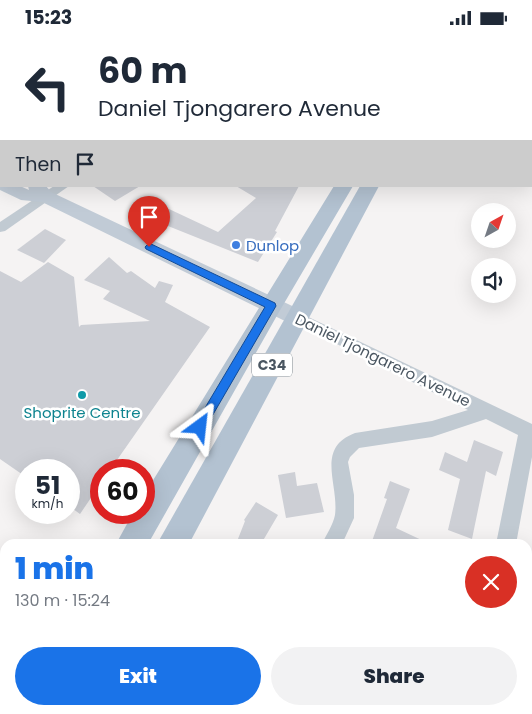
<!DOCTYPE html>
<meta charset="utf-8">
<style>
body{margin:0;font-family:Poppins,sans-serif;background:#f2f2f3;color:#1f2937;height:100vh;display:flex;flex-direction:column;font-size:19px;white-space:nowrap}
*{box-sizing:border-box;margin:0}
p{font-size:16px;color:#747a83}
.icon{flex:none;width:28px;height:28px;fill:none;stroke:currentColor;stroke-width:2;stroke-linecap:round;stroke-linejoin:round}
.map{position:relative;flex:1;overflow:hidden}
.drawer{position:absolute;left:0px;top:504px;width:532px;height:176px;display:flex;flex-direction:column;background:#fff;border-radius:15px 15px 0 0;box-shadow:0 5px 20px #0002}
.drawer>*{flex:none}
.hud{position:absolute;left:0px;top:0px;width:532px;height:152px;box-shadow:0 5px 20px #0002;background:#fff;color:#1f2937;overflow:hidden}
.needle{width:32px;rotate:40deg}
.controls{position:absolute;left:471px;top:168px;display:grid;gap:10px}
.controls a{display:grid;place-items:center;width:45px;height:45px;border-radius:50%;background:#fff;box-shadow:0 5px 20px #0002;font-size:25px}
.speed{position:absolute;left:15px;top:424px;display:flex;gap:10px;font-size:25px;font-weight:700;text-align:center}
.speed>*{display:grid;place-content:center;width:65px;height:65px;border-radius:50%;background:#fff;box-shadow:0 5px 20px #0002;line-height:1}
.speed small{font-size:12px;font-weight:400}
.speed .limit{border:8px solid #d22;background:#fff;color:#111}
.pin{position:absolute;display:grid;place-items:center;width:42px;height:42px;color:#fff;margin:-51px -21px;border-radius:50% 50% 50% 0;rotate:-45deg;box-shadow:0 0 5px #0007}
.pin .icon{rotate:45deg}
.me{position:absolute;width:55px;margin:-28px;rotate:30deg;stroke-linejoin:round;filter:drop-shadow(0 0 4px #0008)}
.turn{display:flex;align-items:center;gap:18px;height:105px;padding:0 15px;font-size:22px}
.turn .icon{width:65px;height:65px;stroke-width:2.5}
.turn b{display:block;font-size:35px;line-height:42px}
.then{display:flex;align-items:center;height:48px;padding:0 15px;background:#0003;gap:10px;font-size:19px}
.round{display:grid;place-items:center;flex:none;width:52px;height:52px;border-radius:26px;background:#f2f2f3}
.head{display:flex;align-items:center;justify-content:space-between;height:85px;padding:0 15px}
h1{font-size:30px;font-weight:800;line-height:38px;color:#1a73e8}
.primary-button{display:flex;gap:10px;margin-top:auto;padding:10px 15px}
.primary-button a{flex:1;height:58px;border-radius:30px;background:#1a73e8;color:#fff;font-size:20px;font-weight:800;line-height:58px;text-align:center}
.primary-button a+a{background:#f2f2f3;color:#1f2937}
.status{display:flex;justify-content:space-between;align-items:center;height:35px;padding:0 25px;background:#fff;direction:ltr}
.status svg{height:14px;fill:currentColor}
.map>svg:first-child{display:block}
.building{fill:#cdcfd5}
.lines{fill:none;stroke-linecap:round;stroke-linejoin:round}
.street{fill:#c1cad2;fill-rule:evenodd}
.secondary{fill:#c1cbd6;fill-rule:evenodd}
.primary{fill:#b3c2d1;fill-rule:evenodd}
.highway{fill:#8ba5c1;fill-rule:evenodd}
.route{fill:#1a73e8;stroke:#114b97}
.shop-dot{fill:#3f7fe0;stroke:#fff;stroke-width:2}
.culture-dot{fill:#0f9aa8;stroke:#fff;stroke-width:2}
.labels{text-anchor:middle;dominant-baseline:central;stroke-width:5;stroke-linejoin:round;paint-order:stroke}
.shield{fill:#fff;stroke:#808990;stroke-width:1}
.shield-label{font-size:14px;font-weight:bold;fill:#4a5661}
.shop-label{font-size:15px;fill:#366cbe;stroke:#fff;text-anchor:start}
.street-label{font-size:15px;fill:#4a5661;stroke:#fff}
.culture-label{font-size:15px;fill:#0d838f;stroke:#fff}
</style>
<div class="status"><b>15:23</b><svg viewBox="0 0 49 12"><path d="M0 12V9h3v3zM5 12V6h3v6zM10 12V3h3v9zM15 12V0h3v12zM26 1h20v11H26zM47 4h2v5h-2z"/></svg></div>
<div class="map">
<svg width="532" height="679" viewBox="0 0 532 679">
<rect width="100%" height="100%" fill="#f5f3f3"/>
<!-- building -->
<g class="building">
<polygon points="93,151 140,151 115,166"/>
<polygon points="236,151 299,151 275,196 277,197 258,227 153,185 169,174 218,197 256,163"/>
<polygon points="45,194 66,205 44,228 17,215"/>
<polygon points="109,222 127,238 131,236 155,253 159,246 173,250 165,267 210,292 110,435 101,435 101,448 80,479 69,471 69,435 26,435 26,442 0,424 0,236 21,247 48,227 74,242 79,292 81,290 150,286 103,264 110,256 84,245"/>
<polygon points="474,405 503,417 496,441 486,436 472,504 448,495 460,444 439,435 445,417 467,427"/>
<polygon points="295,437 297,451 317,448 324,477 286,483 278,440"/>
<polygon points="390,446 410,454 396,493 430,509 371,509 387,464 384,463"/>
<polygon points="256,467 278,480 261,509 236,509 245,486 244,485"/>
</g>
<g class="lines">
<!-- street -->
<g class="street">
<polygon points="107,0 119,0 120,1 108,1"/>
<rect x="0" y="14" width="1" height="6"/>
<rect x="0" y="28" width="1" height="7"/>
<polygon points="54,151 69,151 5,196 0,197 0,187"/>
<path d="M298,277L532,389V422L516,509H496L518,400L486,384L432,402L359,413L350,422L348,427L354,460V483L342,509H322C326,500 333,490 335,480C339,449 315,413 355,398L432,386L468,375L293,287L290,283L293,279Z"/>
<rect x="460" y="675" width="24" height="4"/>
</g>
<!-- secondary -->
<g class="secondary">
<polygon points="450,0 466,0 466,1 451,1"/>
<rect x="531" y="19" width="1" height="8"/>
<rect x="0" y="129" width="1" height="11"/>
<polygon points="0,147 1,151 20,151 29,155 28,151 46,151 51,157 305,277 308,283 305,289 298,291 291,289 42,167 21,165 0,155"/>
<polygon points="5,663 5,675 31,675 30,679 0,679 0,669"/>
<polygon points="52,675 86,675 85,679 51,679"/>
</g>
<!-- primary -->
<g class="primary">
<polygon points="334,151 353,151 279,277 148,509 116,509 133,478 144,478 144,460"/>
<polygon points="360,151 379,151 189,509 157,509"/>
</g>
<!-- highway -->
<g class="highway">
<polygon points="0,519 5,521 5,557 0,555"/>
<polygon points="0,562 5,564 5,602 0,600"/>
<polygon points="135,675 177,675 179,679 137,679"/>
</g>
</g>
<!-- route -->
<polygon class="route" points="149,208 275,268 276,271 204,395 200,397 196,395 194,392 196,388 265,272 146,214 145,212"/>
<!-- markers -->
<circle class="shop-dot" cx="236" cy="210" r="5"/>
<circle class="culture-dot" cx="82" cy="360" r="5"/>
<g class="labels">
<!-- shield labels -->
<rect class="shield" x="252" y="318.5" width="40" height="23" rx="4"/>
<g class="shield-label">
<text x="272" y="330">C34</text>
</g>
<!-- shop labels -->
<g class="shop-label">
<text x="246" y="210">Dunlop</text>
</g>
<!-- street labels -->
<g class="street-label">
<text transform="translate(383 325) rotate(26)">Daniel Tjongarero Avenue</text>
</g>
<!-- culture labels -->
<g class="culture-label">
<text x="82" y="377">Shoprite Centre</text>
</g>
</g>
</svg>
<div class="controls">
<a><svg class="needle" viewBox="-14 -14 28 28"><path d="M0-13l5 13h-10z" fill="#e53935"/><path d="M0 13l5-13h-10z" fill="#747a83"/></svg></a>
<a><svg class="icon" aria-label="sound" viewBox="0 0 24 24"><path d="M4 9h4l5-4v14l-5-4H4zM17 9q2 3 0 6"/></svg></a>
</div>
<div class="speed"><div>51<small>km/h</small></div><div class="limit">60</div></div>
<div class="pin" style="left:149px;top:212px;background:#d93025"><svg class="icon" aria-label="arrive" viewBox="0 0 24 24"><path d="M6 21V4h12l-3 4 3 4H6"/></svg></div>
<svg class="me" style="left:200px;top:392px" viewBox="-20 -20 40 40"><path d="M0-17L14 15 0 8-14 15z" fill="#1a73e8" stroke="#fff" stroke-width="4"/></svg>
<div class="hud">
<div class="turn"><svg class="icon" aria-label="left" viewBox="0 0 24 24"><path d="M17 20v-9H6M10 6l-5 5 5 5"/></svg><div><b>60 m</b>Daniel Tjongarero Avenue</div></div>
<div class="then">Then<svg class="icon" aria-label="arrive" viewBox="0 0 24 24"><path d="M6 21V4h12l-3 4 3 4H6"/></svg></div>
</div>
<section class="drawer">
<div class="head"><div><h1>1 min</h1><p>130 m · 15:24</p></div><a class="round" style="background:#d93025;color:#fff"><svg class="icon" aria-label="close" viewBox="0 0 24 24"><path d="M6 6l12 12M18 6L6 18"/></svg></a></div>
<div class="primary-button"><a>Exit</a><a>Share</a></div>
</section>
</div>
